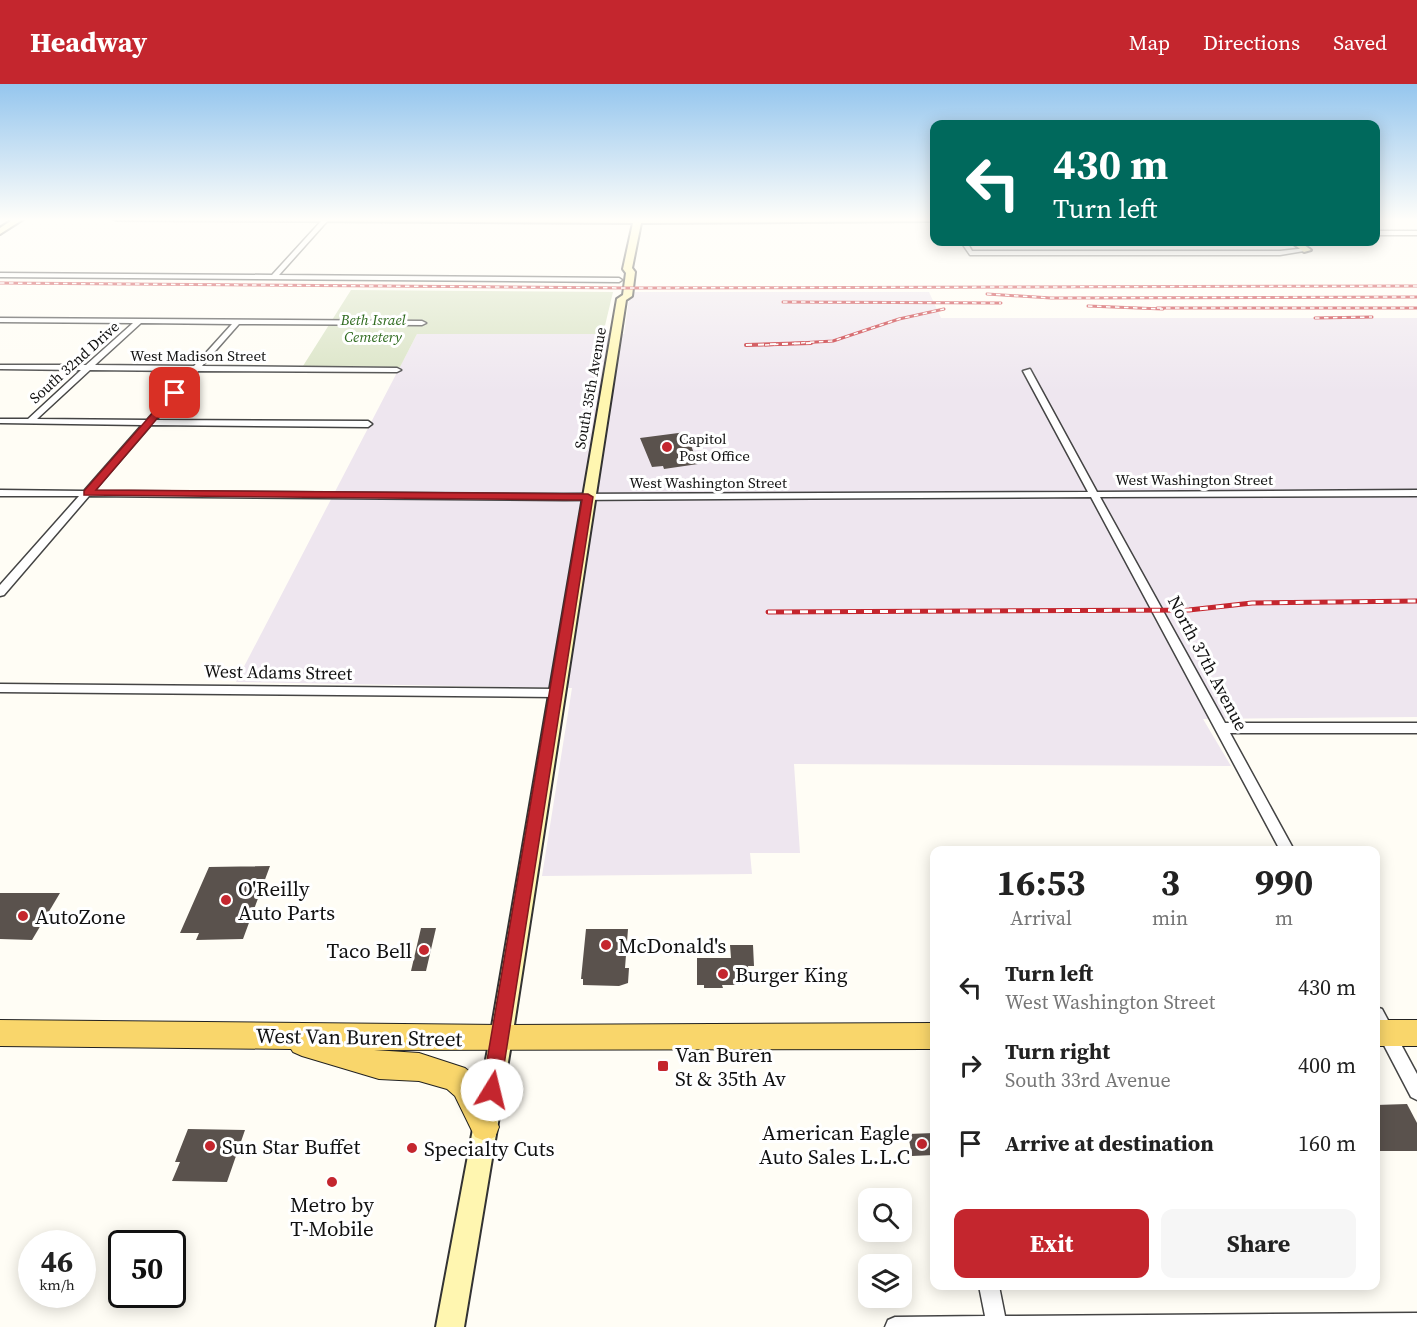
<!DOCTYPE html>
<style>
body{margin:0;font-family:"Source Serif 4",serif;background:#f6f6f6;color:#222;height:100vh;display:flex;flex-direction:column;font-size:22px;white-space:nowrap}
*{box-sizing:border-box;margin:0}
p{font-size:20px;color:#767676}
.icon{flex:none;width:33px;height:33px;fill:none;stroke:currentColor;stroke-width:2;stroke-linecap:round;stroke-linejoin:round}
.map{position:relative;flex:1;overflow:hidden}
.drawer{position:absolute;left:930px;top:762px;width:450px;height:444px;display:flex;flex-direction:column;background:#fff;border-radius:12px;box-shadow:0 3px 15px #0003}
.drawer>*{flex:none}
.banner{position:absolute;left:930px;top:36px;width:450px;height:126px;border-radius:12px;box-shadow:0 3px 15px #0003;background:#00695c;color:#fff;overflow:hidden}
.fabs{position:absolute;left:858px;top:1104px;display:grid;gap:12px}
.fabs a{display:grid;place-items:center;width:54px;height:54px;border-radius:12px;background:#fff;box-shadow:0 3px 15px #0003;font-size:30px}
.speed{position:absolute;left:18px;top:1146px;display:flex;gap:12px;font-size:30px;font-weight:700;text-align:center}
.speed>*{display:grid;place-content:center;width:78px;height:78px;border-radius:50%;background:#fff;box-shadow:0 3px 15px #0003;line-height:1}
.speed small{font-size:15px;font-weight:400}
.speed .limit{border:3px solid #111;border-radius:9px;background:#fff;color:#111}
.pin{position:absolute;display:grid;place-items:center;width:51px;height:51px;color:#fff;margin:-26px;border-radius:12px;box-shadow:0 3px 9px #0006}
.me{position:absolute;width:66px;margin:-33px;rotate:9deg;stroke-linejoin:round;filter:drop-shadow(0 0 4px #0008)}
.turn{display:flex;align-items:center;gap:21px;height:126px;padding:0 24px;font-size:27px}
.turn .icon{width:78px;height:78px;stroke-width:2.5}
.turn b{display:block;font-size:42px;line-height:51px}
.eta{display:flex;justify-content:space-evenly;align-items:center;height:102px;text-align:center}
.eta b{font-size:36px;font-weight:700;line-height:42px}
.action{display:flex;gap:12px;margin-top:auto;padding:12px 24px}
.action a{flex:1;height:69px;border-radius:12px;background:#c4262e;color:#fff;font-size:24px;font-weight:700;line-height:69px;text-align:center}
.action a+a{background:#f6f6f6;color:#222}
ul{padding:0;list-style:none}
li{display:flex;align-items:center;gap:18px;height:78px;padding:0 24px}
li div{flex:1}
li b{display:block;font-size:22px}
li em{font-style:normal}
header{display:flex;align-items:center;gap:36px;box-sizing:border-box;height:84px;padding:0 30px;background:#c4262e;color:#fff}
header strong{font-size:28px}
nav{display:flex;gap:33px;margin-inline-start:auto;font-size:21px}
.map>svg:first-child{display:block}
.industrial{fill:#eee6ef}
.cemetery{fill:#d9e3c4}
.building{fill:#5a524d}
.lines{fill:none;stroke-linecap:round;stroke-linejoin:round}
.street-casing{stroke:#444;stroke-width:3}
.secondary-casing{stroke:#333;stroke-width:4}
.primary-casing{stroke:#222;stroke-width:2}
.street{fill:#fff;fill-rule:evenodd}
.secondary{fill:#fff6b0;fill-rule:evenodd}
.primary{fill:#f9d66b;fill-rule:evenodd}
.rail-far2-casing{stroke:#c4262e;stroke-width:3}
.rail-far1-casing{stroke:#c4262e;stroke-width:4}
.rail-casing{stroke:#c4262e;stroke-width:5}
.rail-far2{stroke:#fff;stroke-width:1.5;stroke-dasharray:4.5;stroke-linecap:butt}
.rail-far1{stroke:#fff;stroke-width:2;stroke-dasharray:6;stroke-linecap:butt}
.rail{stroke:#fff;stroke-width:3;stroke-dasharray:8;stroke-linecap:butt}
.route{fill:#c4262e;stroke:#7f191e;stroke-width:1.5}
.poi-dot{fill:#c4262e;stroke:#fff;stroke-width:2}
.labels{text-anchor:middle;dominant-baseline:central;stroke-width:6;stroke-linejoin:round;paint-order:stroke}
.far-park-label{font-size:15px;font-style:italic;fill:#2f6b1f;stroke:#fff}
.far-street-label{font-size:15px;fill:#111;stroke:#fff}
.far-poi-label{font-size:15px;fill:#111;stroke:#fff;text-anchor:start}
.street-label{font-size:18px;fill:#111;stroke:#fff}
.near-poi-label{font-size:21px;fill:#111;stroke:#fff;text-anchor:start}
.near-street-label{font-size:21px;fill:#111;stroke:#fff}
</style>
<header>
<strong>Headway</strong>
<nav><a>Map</a><a>Directions</a><a>Saved</a></nav>
</header>
<div class="map">
<svg width="1417" height="1243" viewBox="0 0 1417 1243">
<rect width="100%" height="100%" fill="#fffdf5"/>
<!-- industrial -->
<polygon class="industrial" points="630,208 929,208 941,234 1417,234 1417,633 1203,635 1231,682 794,680 800,769 750,769 752,790 542,792 572,604 236,598 417,250 624,250"/>
<!-- cemetery -->
<polygon class="cemetery" points="351,206 613,208 603,250 417,250 400,283 303,282"/>
<!-- building -->
<g class="building">
<polygon points="686,348 698,380 664,385 663,382 652,383 640,354"/>
<polygon points="270,782 243,855 196,856 199,849 180,849 209,783"/>
<polygon points="0,809 60,809 32,856 0,855"/>
<polygon points="421,844 436,844 426,887 411,887"/>
<polygon points="586,845 628,845 625,884 629,884 628,899 619,902 583,901 583,895 581,895"/>
<polygon points="730,861 753,861 754,882 748,882 749,898 743,898 743,901 722,901 723,904 704,904 704,901 697,901 697,874 731,874"/>
<polygon points="1407,1020 1417,1039 1417,1067 1376,1067 1376,1021"/>
<polygon points="188,1045 245,1046 227,1098 172,1097 180,1078 175,1078"/>
<polygon points="934,1049 934,1071 912,1072 908,1050"/>
</g>
<g class="lines">
<!-- street casing -->
<g class="street-casing">
<g id="street">
<polygon points="324,134 330,134 279,191 619,194 622,196 619,198 0,193 0,189 272,191"/>
<rect x="1376" y="147" width="41" height="4"/>
<polygon points="961,158 967,158 972,167 1280,167 1307,164 1310,166 1280,171 970,171"/>
<path d="M0,234L422,237L426,239L422,241L239,240L202,282L397,284L401,286L397,288L198,287L156,336L368,337L372,340L368,343L151,341L94,407L564,410L1088,408L1023,287L1030,285L1097,408L1417,406V412L1100,413L1225,639H1417V649H1230L1294,766H1280L1091,413L564,416L89,412L4,511L0,512V501L79,412H0V406L84,407L142,341L0,339V335H28L81,286L0,285V281H86L133,239L0,238ZM141,239L232,240L194,282L95,281ZM90,286L190,287L147,336L37,335Z"/>
<polygon points="0,600 556,605 562,609 556,613 0,608"/>
<polygon points="1376,923 1382,925 1417,990 1417,1016 1411,1013 1376,946"/>
<polygon points="979,1202 999,1202 1005,1232 1417,1229 1417,1243 885,1243 888,1236 895,1233 985,1232"/>
</g>
</g>
<!-- secondary casing -->
<g class="secondary-casing">
<g id="secondary">
<polygon points="15,134 25,134 0,150 0,144"/>
<polygon points="112,134 934,134 934,137 641,139 632,184 635,188 632,212 626,216 512,954 464,1243 436,1243 490,954 617,215 623,211 626,189 623,185 633,139 116,136"/>
<polygon points="1291,158 1300,158 1311,166 1304,168"/>
</g>
</g>
<!-- primary casing -->
<g class="primary-casing">
<g id="primary">
<polygon points="0,936 501,941 934,939 934,965 374,966 419,969 465,984 475,992 499,1043 495,1053 485,1057 475,1053 455,1012 447,1005 419,997 379,995 302,972 293,968 291,965 0,962"/>
<rect x="1376" y="936" width="41" height="26"/>
</g>
</g>
<!-- street -->
<use href="#street" class="street"/>
<!-- secondary -->
<use href="#secondary" class="secondary"/>
<!-- primary -->
<use href="#primary" class="primary"/>
<!-- rail-far2 casing -->
<g class="rail-far2-casing">
<g id="rail-far2">
<polyline points="0,199 628,204 1417,202"/>
<polyline points="987,210 1051,214 1417,213"/>
<polyline points="783,218 1001,219"/>
<polyline points="1088,222 1163,225"/>
<polyline points="1157,224 1417,224"/>
<polyline points="1315,234 1372,233"/>
<polyline points="765,261 833,257 899,235 944,225"/>
</g>
</g>
<!-- rail-far1 casing -->
<g class="rail-far1-casing">
<polyline id="rail-far1" points="746,261 811,259"/>
</g>
<!-- rail casing -->
<g class="rail-casing">
<polyline id="rail" points="768,528 1189,526 1252,519 1417,517"/>
</g>
<!-- rail-far2 -->
<use href="#rail-far2" class="rail-far2"/>
<!-- rail-far1 -->
<use href="#rail-far1" class="rail-far1"/>
<!-- rail -->
<use href="#rail" class="rail"/>
</g>
<!-- sky -->
<linearGradient id="sky" x2="0" y2="1"><stop stop-color="#95c6ee"/><stop offset="0.44" stop-color="#fffefa"/><stop offset="1" stop-color="#fffefa" stop-opacity="0"/></linearGradient>
<rect width="1417" height="308" fill="url(#sky)"/>
<!-- route -->
<polygon class="route" points="172,307 179,309 96,406 588,410 593,413 499,1013 492,1016 485,1013 482,1006 582,416 84,411 84,407"/>
<!-- markers -->
<g class="poi-dot">
<circle cx="667" cy="363" r="6"/>
<circle cx="226" cy="816" r="6"/>
<circle cx="23" cy="832" r="6"/>
<circle cx="606" cy="861" r="6"/>
<circle cx="424" cy="866" r="6"/>
<circle cx="723" cy="890" r="6"/>
<rect x="657" y="976" width="12" height="12" rx="3"/>
<circle cx="922" cy="1060" r="6"/>
<circle cx="210" cy="1062" r="6"/>
<circle cx="412" cy="1064" r="6"/>
<circle cx="332" cy="1098" r="6"/>
</g>
<g class="labels">
<!-- far-park labels -->
<g class="far-park-label">
<text x="373" y="235">Beth Israel<tspan x="373" dy="17">Cemetery</tspan></text>
</g>
<!-- far-street labels -->
<g class="far-street-label">
<text x="198" y="271">West Madison Street</text>
<text transform="translate(74 278) rotate(-42)">South 32nd Drive</text>
<text transform="translate(590 304) rotate(-80)">South 35th Avenue</text>
<text x="1194" y="395">West Washington Street</text>
<text x="708" y="398">West Washington Street</text>
</g>
<!-- far-poi labels -->
<g class="far-poi-label">
<text x="679" y="354">Capitol<tspan x="679" dy="17">Post Office</tspan></text>
</g>
<!-- street labels -->
<g class="street-label">
<text transform="translate(1208 579) rotate(62)">North 37th Avenue</text>
<text transform="translate(278 588) rotate(1)">West Adams Street</text>
</g>
<!-- near-poi labels -->
<g class="near-poi-label">
<text x="238" y="804">O'Reilly<tspan x="238" dy="24">Auto Parts</tspan></text>
<text x="35" y="832">AutoZone</text>
<text x="618" y="861">McDonald's</text>
<text x="412" y="866" text-anchor="end">Taco Bell</text>
<text x="735" y="890">Burger King</text>
<text x="675" y="970">Van Buren<tspan x="675" dy="24">St &amp; 35th Av</tspan></text>
<text x="910" y="1048" text-anchor="end">American Eagle<tspan x="910" dy="24">Auto Sales L.L.C</tspan></text>
<text x="222" y="1062">Sun Star Buffet</text>
<text x="424" y="1064">Specialty Cuts</text>
<text x="332" y="1120" text-anchor="middle">Metro by<tspan x="332" dy="24">T-Mobile</tspan></text>
</g>
<!-- near-street labels -->
<g class="near-street-label">
<text transform="translate(359 953) rotate(1)">West Van Buren Street</text>
</g>
</g>
</svg>
<div class="fabs">
<a><svg class="icon" aria-label="search" viewBox="0 0 24 24"><circle cx="10" cy="10" r="6"/><path d="M15 15l6 6"/></svg></a>
<a><svg class="icon" aria-label="layers" viewBox="0 0 24 24"><path d="M12 4l9 5-9 5-9-5zM3 14l9 5 9-5"/></svg></a>
</div>
<div class="speed"><div>46<small>km/h</small></div><div class="limit">50</div></div>
<div class="pin" style="left:175px;top:309px;background:#d93025"><svg class="icon" aria-label="arrive" viewBox="0 0 24 24"><path d="M6 21V4h12l-3 4 3 4H6"/></svg></div>
<svg class="me" style="left:492px;top:1006px" viewBox="-20 -20 40 40"><circle r="19" fill="#fff"/><path d="M0-13L10 11 0 6-10 11z" fill="#c4262e"/></svg>
<div class="banner">
<div class="turn"><svg class="icon" aria-label="left" viewBox="0 0 24 24"><path d="M17 20v-9H6M10 6l-5 5 5 5"/></svg><div><b>430 m</b>Turn left</div></div>
</div>
<section class="drawer">
<div class="eta">
<div><b>16:53</b><p>Arrival</p></div>
<div><b>3</b><p>min</p></div>
<div><b>990</b><p>m</p></div>
</div>
<ul>
<li><svg class="icon" aria-label="left" viewBox="0 0 24 24"><path d="M17 20v-9H6M10 6l-5 5 5 5"/></svg><div><b>Turn left</b><p>West Washington Street</p></div><em>430 m</em></li>
<li><svg class="icon" aria-label="right" viewBox="0 0 24 24"><path d="M7 20v-9h11M14 6l5 5-5 5"/></svg><div><b>Turn right</b><p>South 33rd Avenue</p></div><em>400 m</em></li>
<li><svg class="icon" aria-label="arrive" viewBox="0 0 24 24"><path d="M6 21V4h12l-3 4 3 4H6"/></svg><div><b>Arrive at destination</b></div><em>160 m</em></li>
</ul>
<div class="action"><a>Exit</a><a>Share</a></div>
</section>
</div>
